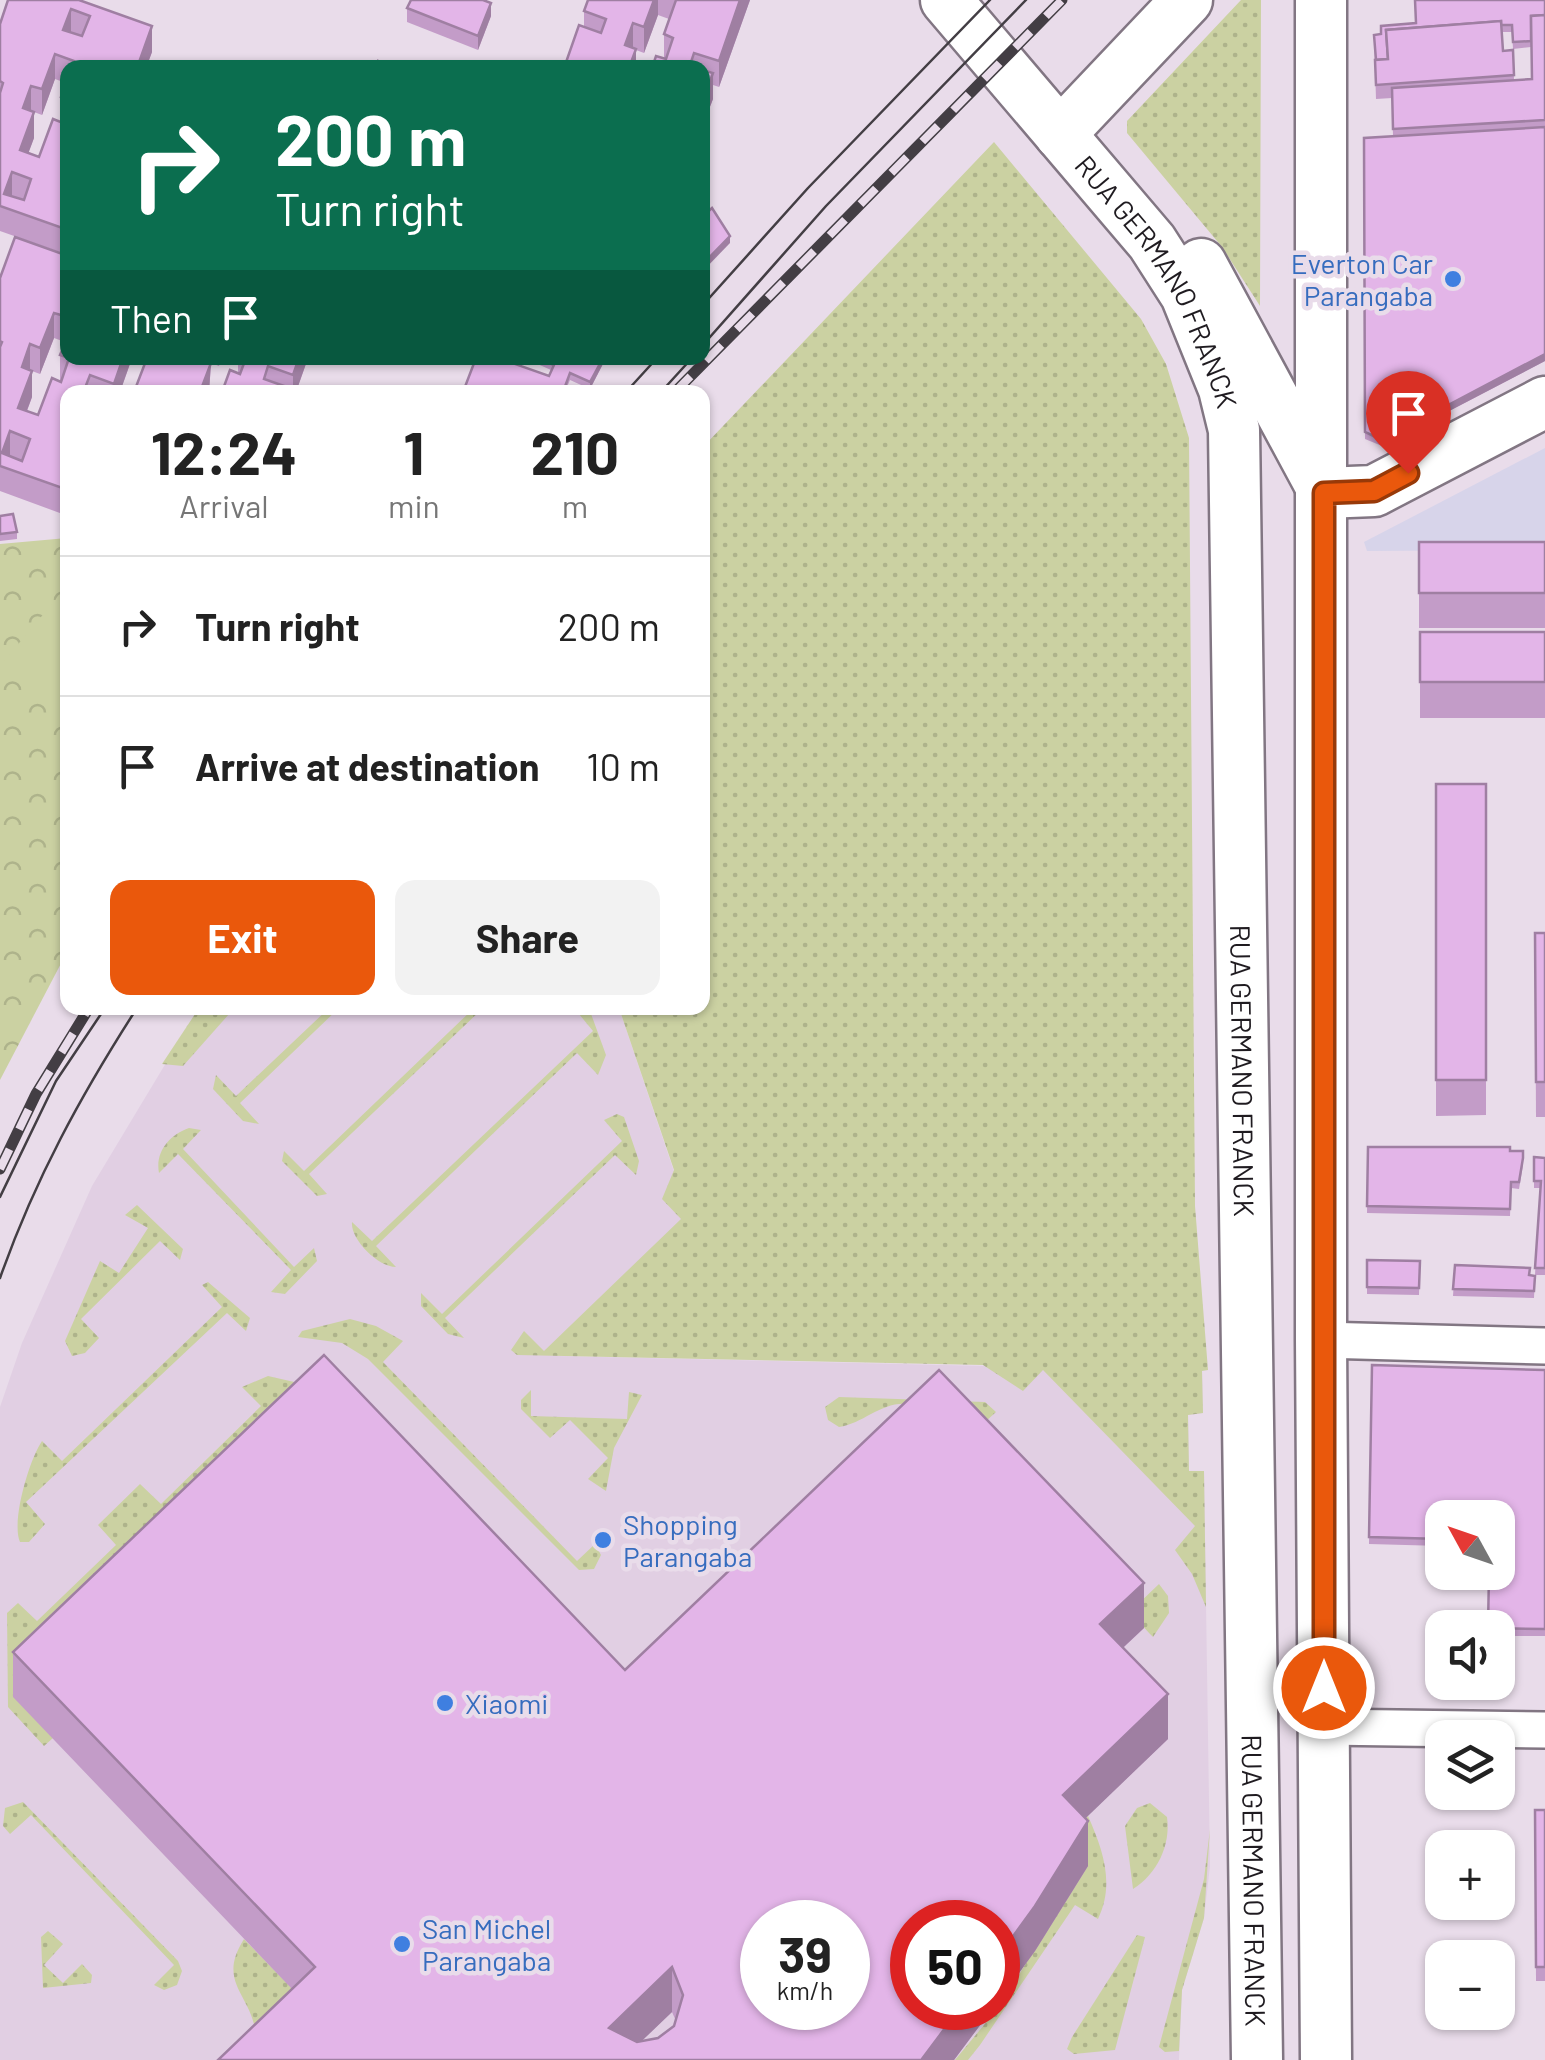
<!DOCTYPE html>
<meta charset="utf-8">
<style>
body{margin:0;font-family:Barlow,sans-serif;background:#f2f2f2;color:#222;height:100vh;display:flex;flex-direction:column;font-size:38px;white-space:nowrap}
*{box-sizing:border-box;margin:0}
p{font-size:32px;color:#767676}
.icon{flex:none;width:55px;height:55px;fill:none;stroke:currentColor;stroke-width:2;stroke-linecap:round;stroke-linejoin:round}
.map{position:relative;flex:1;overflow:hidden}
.sheet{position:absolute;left:60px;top:385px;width:650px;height:630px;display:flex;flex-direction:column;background:#fff;border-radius:20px;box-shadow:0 2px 8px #0004}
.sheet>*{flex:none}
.top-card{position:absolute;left:60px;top:60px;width:650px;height:305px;border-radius:20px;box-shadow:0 2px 8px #0004;background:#0b6e4f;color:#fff;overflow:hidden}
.needle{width:65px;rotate:310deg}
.tools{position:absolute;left:1425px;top:1500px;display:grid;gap:20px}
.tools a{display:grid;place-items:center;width:90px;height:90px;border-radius:20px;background:#fff;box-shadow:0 2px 8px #0004;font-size:50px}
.speed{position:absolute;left:740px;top:1900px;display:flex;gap:20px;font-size:50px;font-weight:700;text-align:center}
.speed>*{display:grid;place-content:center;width:130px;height:130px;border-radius:50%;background:#fff;box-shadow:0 2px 8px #0004;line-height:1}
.speed small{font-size:25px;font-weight:400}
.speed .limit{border:15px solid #d22;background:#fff;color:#111}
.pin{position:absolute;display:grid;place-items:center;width:85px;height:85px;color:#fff;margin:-102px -42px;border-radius:50% 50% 50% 0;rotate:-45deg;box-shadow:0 0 10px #0007}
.pin .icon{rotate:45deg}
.me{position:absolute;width:110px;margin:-55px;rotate:0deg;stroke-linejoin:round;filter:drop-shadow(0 0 8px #0008)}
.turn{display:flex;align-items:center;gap:35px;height:210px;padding:0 50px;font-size:45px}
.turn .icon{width:130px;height:130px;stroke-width:2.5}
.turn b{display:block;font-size:70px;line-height:85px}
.then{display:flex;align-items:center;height:95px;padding:0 50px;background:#0003;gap:20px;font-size:38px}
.eta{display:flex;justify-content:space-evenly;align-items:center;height:170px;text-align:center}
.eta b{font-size:60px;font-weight:700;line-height:70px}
.button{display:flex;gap:20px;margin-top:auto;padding:20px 50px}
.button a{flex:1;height:115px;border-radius:20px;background:#ea580c;color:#fff;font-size:40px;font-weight:700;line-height:115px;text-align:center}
.button a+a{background:#f2f2f2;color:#222}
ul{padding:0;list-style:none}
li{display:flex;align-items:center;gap:30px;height:140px;padding:0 50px;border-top:2px solid #e0e0e0}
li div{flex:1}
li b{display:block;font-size:38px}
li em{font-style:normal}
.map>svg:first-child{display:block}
.built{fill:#e1cfe3;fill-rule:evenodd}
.education{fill:#d7d4ea}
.grass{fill:url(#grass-dots)}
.park{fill:url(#park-crowns)}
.pitch{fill:#cbd1a2}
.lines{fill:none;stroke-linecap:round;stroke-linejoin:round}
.street-casing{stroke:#827683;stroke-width:40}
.secondary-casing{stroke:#827683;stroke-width:55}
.street{stroke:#fff;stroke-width:35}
.secondary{stroke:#fff;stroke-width:50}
.tram{stroke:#433e44;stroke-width:2.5}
.rail-casing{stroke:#433e44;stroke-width:11}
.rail{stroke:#e9dcea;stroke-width:8;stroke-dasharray:22;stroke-linecap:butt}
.wall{fill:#c39cc8;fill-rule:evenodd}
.shaded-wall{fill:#9f7fa2}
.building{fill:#e3b5e8;stroke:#9f7fa2;stroke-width:2.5;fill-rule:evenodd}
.route-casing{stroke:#983908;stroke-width:25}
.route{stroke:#ea580c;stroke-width:18}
.shop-dot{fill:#3f7fe0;stroke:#e9dcea;stroke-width:4}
.labels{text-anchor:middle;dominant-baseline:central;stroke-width:9;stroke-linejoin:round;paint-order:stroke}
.shop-label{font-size:28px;fill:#366cbe;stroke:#e9dcea;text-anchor:start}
.street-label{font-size:28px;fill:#1f1b20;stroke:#e9dcea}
</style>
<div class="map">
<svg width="1545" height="2060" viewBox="0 0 1545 2060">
<defs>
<pattern id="grass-dots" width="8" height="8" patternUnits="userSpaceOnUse" patternTransform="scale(2.5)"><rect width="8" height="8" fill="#cbd1a2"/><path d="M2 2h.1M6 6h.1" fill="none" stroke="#aeb38b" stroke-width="1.8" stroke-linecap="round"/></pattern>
<pattern id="park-crowns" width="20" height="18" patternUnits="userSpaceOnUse" patternTransform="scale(2.5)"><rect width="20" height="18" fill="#cbd1a2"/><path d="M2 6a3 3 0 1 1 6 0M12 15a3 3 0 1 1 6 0" fill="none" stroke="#aeb38b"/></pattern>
</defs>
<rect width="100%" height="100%" fill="#e9dcea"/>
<!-- built -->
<path class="built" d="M199,1008H619L692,1225L558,1356L1202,1371L1203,1413L1188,1415L1189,1471L1204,1472L1210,1866L1204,1918L1182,1990L1179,2060H0V1407L22,1343L92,1186ZM762,1922H848V2008H762ZM912,1922H998V2008H912Z"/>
<!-- education -->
<polygon class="education" points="1545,448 1545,550 1367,551 1364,542"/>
<!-- grass -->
<g class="grass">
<polygon points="1241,0 1261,0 1260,306 1222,247 1127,133 1127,121"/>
<polygon points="994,142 1141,319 1166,364 1189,438 1195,1206 1208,1370 1202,1371 1203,1413 1188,1415 1189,1471 1204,1471 1206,1607 1192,1574 1175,1550 1195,1526 1043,1370 1023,1391 983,1365 517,1355 511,1350 524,1331 544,1351 681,1219 662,1199 674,1170 619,1008 702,1008 703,447"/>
<polygon points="199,1008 225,1008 230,1013 183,1066 162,1064"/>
<polygon points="329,1008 339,1008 240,1103 259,1124 243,1121 213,1089 216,1075 236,1096"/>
<polygon points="474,1008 483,1008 309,1174 327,1194 317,1196 282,1161 284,1151 304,1171"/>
<path d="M574,1008L590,1011L606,1055L598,1075L577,1053L376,1246L396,1267C378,1267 350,1239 352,1222L372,1241L593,1031Z"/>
<polygon points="617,1114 624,1117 639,1161 636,1175 615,1155 445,1318 464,1338 448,1334 421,1306 421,1293 442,1314 622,1141 604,1120"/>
<path d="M189,1128L201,1130L183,1149L294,1267L314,1248L317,1261L285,1294L271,1292L291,1270L178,1154L159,1173C155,1152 169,1135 189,1128Z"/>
<polygon points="137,1205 183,1249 180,1260 160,1241 81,1319 99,1338 85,1353 72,1356 65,1341 100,1261 119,1273 148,1228 125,1215"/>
<path d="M208,1282L250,1318L246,1331L227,1313L26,1502L45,1524L29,1542H20C11,1522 29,1460 42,1441L62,1461L222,1307L202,1285Z"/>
<polygon points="350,1319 376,1326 403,1341 383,1362 577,1561 595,1544 601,1555 594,1569 579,1570 368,1359 342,1343 298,1337 302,1331"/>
<polygon points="268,1376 303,1384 13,1696 53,1738 44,1746 8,1707 7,1613 18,1603 37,1621 116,1545 98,1525 140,1484 161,1504 261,1406 242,1387"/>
<polygon points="531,1390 531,1416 627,1419 629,1392 642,1395 614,1448 606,1491 588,1479 608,1458 570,1420 550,1438 521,1409 521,1400"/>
<path d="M839,1397L985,1402L996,1412L972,1434L1136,1606L1159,1584L1168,1596L1169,1613L1153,1637C1111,1593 963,1421 918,1406C885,1396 867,1423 839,1427L828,1420L825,1407Z"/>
<polygon points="23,1802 178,1961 182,1971 177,1985 164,1990 154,1985 174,1965 31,1815 10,1834 3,1826 5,1808"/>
<path d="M1150,1803L1167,1817C1171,1845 1157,1874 1133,1889L1125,1826L1137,1808Z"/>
<path d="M1088,1816C1103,1850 1115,1884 1098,1919L1075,1905L980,2045L968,2060H955L998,2008L1087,1866L1063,1840Z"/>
<polygon points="1210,1829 1204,1918 1182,1990 1179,2051 1165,2052 1159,2047 1204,1879"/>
<polygon points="48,1931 63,1944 44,1965 63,1983 82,1964 92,1975 91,1983 43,1988 41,1937"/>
<polygon points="1137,1935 1145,1937 1115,2050 1074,2054 1067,2049 1072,2037"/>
<path d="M244,1939L315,2012L256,2035C252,1994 216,1983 244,1939Z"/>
</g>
<!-- park -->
<polygon class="park" points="67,538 67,952 0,1080 0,544"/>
<!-- pitch -->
<polygon class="pitch" points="67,586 67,715 4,661"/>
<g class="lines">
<!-- street casing -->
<g class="street-casing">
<g id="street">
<polyline points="1321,1340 1545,1346"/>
<polyline points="1324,1727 1545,1730"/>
</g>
</g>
<!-- secondary casing -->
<g class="secondary-casing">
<g id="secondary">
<path id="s1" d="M946,0L1152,242L1186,295L1224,389L1234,430L1257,2060"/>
<polyline points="1321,0 1321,1340 1326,2060"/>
<polyline points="1060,134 1187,0"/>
<polyline points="1201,264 1322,488"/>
<polyline points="1324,493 1374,491 1545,402"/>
</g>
</g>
<!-- street -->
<use href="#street" class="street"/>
<!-- secondary -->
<use href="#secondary" class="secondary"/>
<!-- tram -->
<g class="tram">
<polyline points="702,306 808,188 990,0"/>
<polyline points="702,346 826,206 1026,0"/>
<polyline points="626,392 657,358"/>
<polyline points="661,392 692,358"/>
<polyline points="0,1197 56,1081 105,1008"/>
<path d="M0,1278C35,1179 81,1095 137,1008"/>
</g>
<!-- rail casing -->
<g class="rail-casing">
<g id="rail">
<polyline points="675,392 1062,0"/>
<polyline points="0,1169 36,1094 89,1008"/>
</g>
</g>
<!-- rail -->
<use href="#rail" class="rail"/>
</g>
<!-- wall -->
<g class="wall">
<path d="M79,0L152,52L146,68H68V255L0,231V24ZM55,79L66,83L61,97V122L39,157L28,153L34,138V112L42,115Z"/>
<polygon points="588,0 750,0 719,87 713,85 713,99 702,127 702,68 652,68 664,59 664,34 669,19 658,15 644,53 636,50 636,68 584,27 584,11"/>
<path d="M1545,0V361L1382,446L1365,439L1364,138L1393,136L1392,98L1376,99L1374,35L1381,34L1416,23ZM1502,32H1512L1513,49L1531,47L1532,79L1514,80L1513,50L1503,51Z"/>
<polygon points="407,8 491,16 478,50 407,22"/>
<path d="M68,256V358H132L120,392H68V516L0,491V278ZM54,338L65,342L60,355V381L38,415L27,411L32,397V371L40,374Z"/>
<polygon points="147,358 222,358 219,366 211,363 209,392 134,392"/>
<polygon points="238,358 308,358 296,392 222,392 238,373"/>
<polygon points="524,358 606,358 590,389 570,380 565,392 463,392 549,376 551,370"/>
<polygon points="0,516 17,532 17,539 0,541"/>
<rect x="1419" y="542" width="126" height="86"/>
<rect x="1420" y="632" width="125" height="86"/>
<polygon points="1436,784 1486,784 1486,1115 1436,1116"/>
<polygon points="1535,933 1545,933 1545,1117 1536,1117"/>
<polygon points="1368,1147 1510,1151 1523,1165 1519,1189 1511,1188 1510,1216 1367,1213"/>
<polygon points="1534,1157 1545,1158 1545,1275 1535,1275 1540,1188 1534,1188"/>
<polygon points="1367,1260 1420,1261 1419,1295 1367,1294"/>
<polygon points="1455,1265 1535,1276 1534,1298 1453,1296"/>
<polygon points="1372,1365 1545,1370 1545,1636 1498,1636 1498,1518 1442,1518 1442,1546 1369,1544"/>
<path d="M1144,1628L1123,1648L1168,1739L1085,1818L1088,1866L1035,1951L954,2060H218L292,1989L13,1697V1652L625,1670ZM672,2012L676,2021L674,2026L658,2038L641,2041Z"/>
<polygon points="1535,1810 1545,1810 1545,1981 1536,1981"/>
</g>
<!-- shaded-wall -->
<g class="shaded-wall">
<polygon points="654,0 658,0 658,15 644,53 644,27"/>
<polygon points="740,0 750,0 719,87 719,61"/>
<polygon points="491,3 491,16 478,50 478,36"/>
<polygon points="71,9 71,35 63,30"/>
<polygon points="633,23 633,49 625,45"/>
<polygon points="152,26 152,52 146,68 137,68"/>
<polygon points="636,49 636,68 629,68"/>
<polygon points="55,54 55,79 42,115 42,89"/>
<polygon points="713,73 713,99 702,127 702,102"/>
<polygon points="31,86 31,112 23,108"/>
<polygon points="34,112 34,138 20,176 20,150"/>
<polygon points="12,172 12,198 4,194"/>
<polygon points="730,236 730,243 702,272 702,265"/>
<polygon points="54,313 54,338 40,374 40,348"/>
<polygon points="30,344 30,370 22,367"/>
<polygon points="1545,354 1545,361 1382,446 1382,440"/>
<polygon points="123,358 132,358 120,392 114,392 114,384"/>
<polygon points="299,358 308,358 296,392 293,392 293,375"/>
<polygon points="603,358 606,358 590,389 590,382"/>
<polygon points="211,363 209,392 200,392"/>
<polygon points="32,371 32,397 18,434 18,408"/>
<polygon points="10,431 10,457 2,453"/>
<polygon points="1144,1583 1144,1628 1100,1669 1100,1624"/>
<polygon points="1168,1694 1168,1739 1063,1840 1063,1795"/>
<polygon points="1088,1821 1088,1866 1035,1951 998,2002 998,1957"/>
<polygon points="672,1967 672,2012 622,2060 609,2028"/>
<polygon points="960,2008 993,2008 954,2060 922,2060"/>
</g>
<!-- building -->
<g class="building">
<path d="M8,0H79L152,26L137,68H71L74,61L55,54L42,89L31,86L23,108L34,112L20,150L39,157L53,119L63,123L68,111V230L0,206V93L3,83L0,81V24ZM71,9L90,16L82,36L63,30ZM12,172L31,179L24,200L4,194Z"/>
<polygon points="411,0 483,0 491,3 478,36 407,8"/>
<polygon points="588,0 654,0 644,27 633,23 625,45 636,49 629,68 564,68 579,25 601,33 606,19 584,11"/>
<polygon points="676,0 740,0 719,61 694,53 690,65 697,68 652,68 656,56 666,59 673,38 664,34"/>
<polygon points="1415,0 1545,0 1545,15 1531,16 1531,41 1513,42 1512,25 1501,25 1501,21 1386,30 1388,59 1376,60 1374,35 1381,34 1381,26 1416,23"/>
<polygon points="1545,15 1545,120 1393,129 1392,88 1532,79 1531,16"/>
<polygon points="1501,21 1503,51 1513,50 1514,75 1376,85 1375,60 1388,59 1386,30"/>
<polygon points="378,61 395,68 376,68"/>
<polygon points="702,70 713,73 702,102"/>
<polygon points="68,78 68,99 61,97"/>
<polygon points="1545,127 1545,354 1382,440 1365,432 1364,138"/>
<polygon points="712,208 730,236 702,265 702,217"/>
<path d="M15,237L68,256V275L62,288L68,290V317L54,313L40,348L30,344L22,367L32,371L18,408L38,415L52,378L61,382L69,358L60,355L68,336V358H123L114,384L90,375L85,388L100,392H68V490L0,466V347L2,342L0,341V278ZM10,431L30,439L22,461L2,453Z"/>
<polygon points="147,358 201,358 200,360 211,363 200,392 134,392"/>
<polygon points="246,358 299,358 293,375 268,366 264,379 287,387 285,392 222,392 230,370 240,374"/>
<polygon points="476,358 498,358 549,376 554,365 538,358 603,358 590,382 570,373 563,392 463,392"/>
<polygon points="13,514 17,532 0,534 0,516"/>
<rect x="1419" y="542" width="126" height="51"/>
<rect x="1420" y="632" width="125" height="50"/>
<rect x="1436" y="784" width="50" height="296"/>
<polygon points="1535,933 1545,933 1545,1082 1536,1082"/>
<polygon points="1368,1147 1510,1147 1510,1151 1523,1151 1523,1158 1519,1182 1511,1182 1510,1209 1367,1206"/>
<polygon points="1534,1157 1545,1158 1545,1268 1535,1268 1541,1181 1534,1181"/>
<polygon points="1367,1260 1420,1261 1419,1288 1367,1287"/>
<polygon points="1455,1265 1530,1268 1529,1275 1535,1276 1534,1291 1453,1289"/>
<path d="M324,1355L625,1670L939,1370L1144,1583L1100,1624L1168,1694L1063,1795L1088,1821L1035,1906L998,1957V1922H912V2008H960L922,2059V2060H218L315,1967L13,1652ZM762,1922H848V2008H762ZM672,1967L683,1995L674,2026L658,2038L637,2042L609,2028Z"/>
<polygon points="1372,1365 1545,1370 1545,1629 1488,1628 1489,1572 1498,1572 1498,1518 1442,1518 1442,1539 1369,1537"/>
<polygon points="1535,1810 1545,1810 1545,1967 1536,1967"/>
</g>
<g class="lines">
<!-- route casing -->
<g class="route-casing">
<polyline id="route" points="1324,1688 1324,493 1374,491 1408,473"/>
</g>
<!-- route -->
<use href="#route" class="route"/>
</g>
<!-- markers -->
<g class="shop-dot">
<circle cx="1453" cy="279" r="10"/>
<circle cx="603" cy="1540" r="10"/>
<circle cx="445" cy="1703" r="10"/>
<circle cx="402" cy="1944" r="10"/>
</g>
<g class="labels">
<!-- shop labels -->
<g class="shop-label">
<text x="1433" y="263" text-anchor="end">Everton Car<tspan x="1433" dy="32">Parangaba</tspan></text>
<text x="623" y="1524">Shopping<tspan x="623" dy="32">Parangaba</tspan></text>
<text x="465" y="1703">Xiaomi</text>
<text x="422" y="1928">San Michel<tspan x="422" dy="32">Parangaba</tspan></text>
</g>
<!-- street labels -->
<g class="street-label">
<text stroke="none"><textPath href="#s1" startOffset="355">RUA GERMANO FRANCK</textPath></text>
<text stroke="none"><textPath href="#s1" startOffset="1165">RUA GERMANO FRANCK</textPath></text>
<text stroke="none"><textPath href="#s1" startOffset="1975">RUA GERMANO FRANCK</textPath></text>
</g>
</g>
</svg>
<div class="tools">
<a><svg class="needle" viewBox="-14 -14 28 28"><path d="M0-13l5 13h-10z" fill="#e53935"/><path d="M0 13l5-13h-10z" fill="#767676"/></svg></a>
<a><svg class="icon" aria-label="sound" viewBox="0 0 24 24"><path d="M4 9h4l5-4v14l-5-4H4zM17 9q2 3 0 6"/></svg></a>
<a><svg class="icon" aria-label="layers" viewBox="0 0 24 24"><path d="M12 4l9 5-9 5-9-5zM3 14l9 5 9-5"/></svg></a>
<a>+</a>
<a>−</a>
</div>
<div class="speed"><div>39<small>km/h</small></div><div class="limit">50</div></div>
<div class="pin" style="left:1408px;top:473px;background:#d93025"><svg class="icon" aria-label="arrive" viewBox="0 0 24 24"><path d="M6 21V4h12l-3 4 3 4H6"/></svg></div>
<svg class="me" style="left:1324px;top:1688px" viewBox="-20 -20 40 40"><circle r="17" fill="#ea580c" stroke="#fff" stroke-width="3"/><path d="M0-11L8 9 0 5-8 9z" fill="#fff"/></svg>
<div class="top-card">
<div class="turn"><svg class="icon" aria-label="right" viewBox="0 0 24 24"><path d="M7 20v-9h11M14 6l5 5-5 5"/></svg><div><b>200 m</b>Turn right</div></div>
<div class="then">Then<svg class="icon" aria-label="arrive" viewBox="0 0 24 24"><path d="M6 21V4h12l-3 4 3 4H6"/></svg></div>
</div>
<section class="sheet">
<div class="eta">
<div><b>12:24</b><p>Arrival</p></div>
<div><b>1</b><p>min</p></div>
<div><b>210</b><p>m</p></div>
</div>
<ul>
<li><svg class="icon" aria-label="right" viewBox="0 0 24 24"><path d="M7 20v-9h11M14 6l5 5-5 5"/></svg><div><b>Turn right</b></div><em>200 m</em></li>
<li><svg class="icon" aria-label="arrive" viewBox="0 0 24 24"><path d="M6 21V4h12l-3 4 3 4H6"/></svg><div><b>Arrive at destination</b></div><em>10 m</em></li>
</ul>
<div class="button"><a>Exit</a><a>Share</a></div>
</section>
</div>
